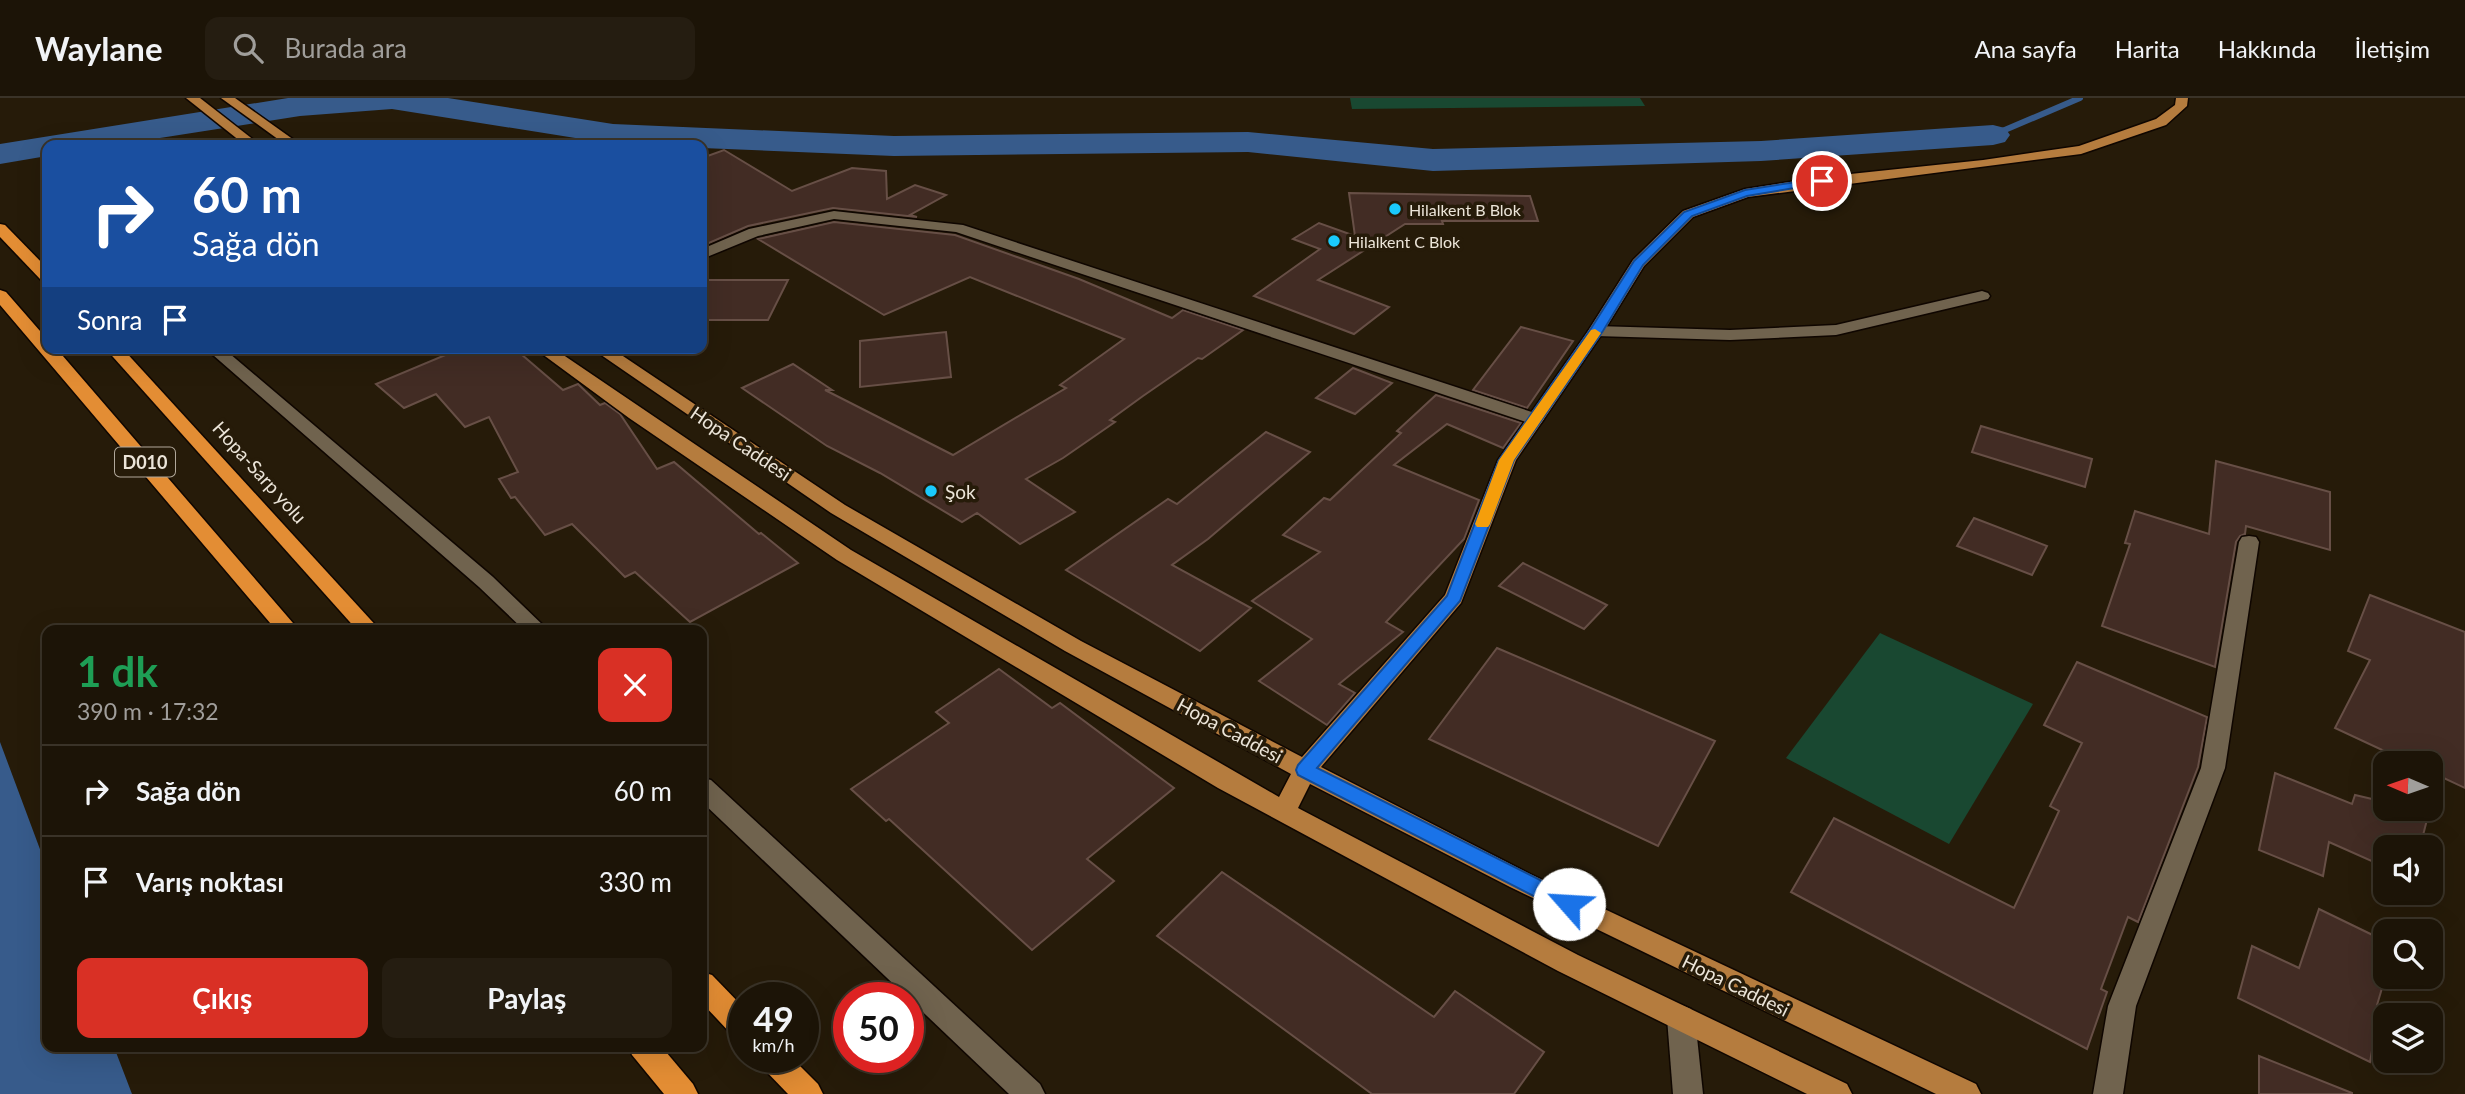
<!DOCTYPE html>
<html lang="tr">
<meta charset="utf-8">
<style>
body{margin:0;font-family:Lato,sans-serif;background:#251d11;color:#f1f3f6;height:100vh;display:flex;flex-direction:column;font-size:26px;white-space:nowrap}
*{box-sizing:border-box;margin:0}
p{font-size:23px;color:#a09e9b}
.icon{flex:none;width:38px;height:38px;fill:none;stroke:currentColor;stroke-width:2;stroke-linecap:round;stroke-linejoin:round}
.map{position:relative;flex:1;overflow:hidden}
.sheet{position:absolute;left:42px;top:527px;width:665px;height:427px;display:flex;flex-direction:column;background:#1c1407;border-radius:14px;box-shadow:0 7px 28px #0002,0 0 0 2px #3a3328}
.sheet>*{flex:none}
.top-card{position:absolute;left:42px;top:42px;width:665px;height:214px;border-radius:14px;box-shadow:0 7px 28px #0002,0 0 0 2px #3a3328;background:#1a4fa0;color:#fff;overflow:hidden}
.needle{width:46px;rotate:272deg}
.tools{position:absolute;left:2373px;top:653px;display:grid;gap:14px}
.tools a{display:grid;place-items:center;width:70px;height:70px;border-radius:14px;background:#1c1407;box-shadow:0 7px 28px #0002,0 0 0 2px #3a3328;font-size:35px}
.speed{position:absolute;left:728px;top:884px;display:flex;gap:14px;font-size:35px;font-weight:700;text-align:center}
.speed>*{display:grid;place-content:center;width:91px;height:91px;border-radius:50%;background:#1c1407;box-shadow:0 7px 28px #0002,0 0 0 2px #3a3328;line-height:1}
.speed small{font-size:18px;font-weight:400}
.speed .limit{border:10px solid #d22;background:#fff;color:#111}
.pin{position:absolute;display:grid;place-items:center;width:60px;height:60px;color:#fff;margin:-30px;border:4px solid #fff;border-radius:50%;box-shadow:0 2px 7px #0007}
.me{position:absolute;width:77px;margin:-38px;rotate:296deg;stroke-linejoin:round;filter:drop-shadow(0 0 5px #0008)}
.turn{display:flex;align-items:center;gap:24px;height:147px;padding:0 35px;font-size:32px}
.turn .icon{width:91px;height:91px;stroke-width:2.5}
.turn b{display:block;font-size:49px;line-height:60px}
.then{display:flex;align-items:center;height:66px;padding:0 35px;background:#0003;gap:14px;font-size:26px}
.round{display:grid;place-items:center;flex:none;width:74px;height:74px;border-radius:14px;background:#251d11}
.summary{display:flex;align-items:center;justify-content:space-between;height:119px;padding:0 35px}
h1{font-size:42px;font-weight:700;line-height:52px;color:#1e9e55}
.action{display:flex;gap:14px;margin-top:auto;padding:14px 35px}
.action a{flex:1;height:80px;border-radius:14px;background:#d93025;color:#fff;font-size:28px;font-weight:700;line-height:80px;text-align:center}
.action a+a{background:#251d11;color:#f1f3f6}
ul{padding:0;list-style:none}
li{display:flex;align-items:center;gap:21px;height:91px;padding:0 35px;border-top:2px solid #3a3328}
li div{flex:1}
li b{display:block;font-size:26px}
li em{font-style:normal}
header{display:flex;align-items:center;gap:42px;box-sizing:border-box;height:98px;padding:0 35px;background:#1c1407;border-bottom:2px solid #3a3328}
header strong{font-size:33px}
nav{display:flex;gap:38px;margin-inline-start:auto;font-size:24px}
.search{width:490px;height:63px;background:#251d11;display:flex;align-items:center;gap:18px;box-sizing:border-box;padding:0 24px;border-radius:14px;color:#a09e9b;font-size:26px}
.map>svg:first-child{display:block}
.green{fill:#194831}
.water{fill:#375b8b}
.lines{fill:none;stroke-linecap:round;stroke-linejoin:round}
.stream{stroke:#375b8b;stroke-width:6}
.river{fill:#375b8b;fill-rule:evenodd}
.building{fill:#422c24;stroke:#674f46;stroke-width:2}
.minor-casing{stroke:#0f0600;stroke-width:3}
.major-casing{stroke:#0f0600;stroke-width:3}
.highway-casing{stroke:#0f0600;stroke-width:3}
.minor{fill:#70634e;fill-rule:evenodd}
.major{fill:#b57c3e;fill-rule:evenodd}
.highway{fill:#e38d34;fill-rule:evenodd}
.route{fill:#1a73e8;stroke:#114b97;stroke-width:2}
.slow{fill:#f59e0b}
.poi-dot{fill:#1acafc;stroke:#261b09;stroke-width:2.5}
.labels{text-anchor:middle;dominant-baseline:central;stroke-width:7;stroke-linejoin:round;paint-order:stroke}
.far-poi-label{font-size:16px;fill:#ece5d9;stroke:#261b09;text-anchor:start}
.shield{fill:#261b09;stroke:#b1a89b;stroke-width:2}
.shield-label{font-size:18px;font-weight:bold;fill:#ece5d9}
.street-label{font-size:19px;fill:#ece5d9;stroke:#261b09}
.poi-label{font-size:19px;fill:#ece5d9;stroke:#261b09;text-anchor:start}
</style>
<header>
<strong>Waylane</strong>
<div class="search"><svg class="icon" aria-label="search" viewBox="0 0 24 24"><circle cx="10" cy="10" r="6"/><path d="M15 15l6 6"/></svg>Burada ara</div>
<nav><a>Ana sayfa</a><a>Harita</a><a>Hakkında</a><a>İletişim</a></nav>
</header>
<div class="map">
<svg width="2465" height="996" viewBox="0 0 2465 996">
<rect width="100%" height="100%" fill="#261b09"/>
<!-- green -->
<g class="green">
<polygon points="1350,0 1640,0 1645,8 1352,11"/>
<polygon points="1880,535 2033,606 1949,746 1786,660"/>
</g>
<!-- water -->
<polygon class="water" points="0,644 47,770 47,948 114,949 132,996 0,996"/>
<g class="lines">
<!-- stream -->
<polyline class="stream" points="1993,37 2080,0"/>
<!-- river -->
<polygon class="river" points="288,0 448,0 613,26 894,38 1248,34 1433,51 1761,43 1993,27 2005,30 2010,37 2005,44 1993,47 1761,63 1433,73 1248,54 894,58 702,50 702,47 613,46 392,11 300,18 115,47 47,47 47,58 0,66 0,46"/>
</g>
<!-- building -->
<g class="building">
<polygon points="724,52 792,93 852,70 886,73 887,101 915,87 946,97 910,117 917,119 833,110 748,128 702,148 702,60"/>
<polygon points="1349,95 1530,98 1538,123 1442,123 1443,126 1405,126 1318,182 1389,209 1354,236 1254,198 1320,151 1293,141 1319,125 1355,138"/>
<polygon points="834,124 955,137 1079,181 1172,220 1183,212 1243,232 1202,261 1198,260 1143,298 1110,322 1115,324 1063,360 1026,381 1075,414 1020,446 977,415 962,424 880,375 827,348 742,290 793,266 832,292 825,292 953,357 1066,290 1060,287 1124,241 970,179 884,217 758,141"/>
<polygon points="702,182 788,182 768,222 702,222"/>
<polygon points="1521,229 1573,243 1527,310 1473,292"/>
<polygon points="946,234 951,279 860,289 860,243"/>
<polygon points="462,250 514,250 563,292 578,286 600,307 605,305 620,316 657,371 674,364 759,436 761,435 798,465 690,524 635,474 625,479 572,426 545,437 515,399 511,400 499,381 518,374 489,319 465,329 436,296 404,310 376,286"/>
<polygon points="1353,270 1392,285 1355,316 1316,300"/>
<polygon points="1436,297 1521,325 1503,350 1447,326 1394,367 1479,402 1464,441 1386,524 1403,534 1339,586 1355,595 1327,627 1259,583 1312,541 1252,503 1320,454 1283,437 1324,400 1330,402 1401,335 1397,333"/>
<polygon points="1981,328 2092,361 2085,389 1972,354"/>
<polygon points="1266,334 1310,354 1208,441 1172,467 1251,510 1200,553 1066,472 1168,401 1177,406"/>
<polygon points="2216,363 2330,394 2330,452 2246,428 2245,436 2240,438 2236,444 2215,569 2102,528 2130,446 2125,445 2135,413 2209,436"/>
<polygon points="1974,420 2047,448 2032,477 1957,448"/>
<polygon points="1523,465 1607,507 1584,531 1499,488"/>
<polygon points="2370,497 2465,534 2465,690 2431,674 2431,665 2410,665 2335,630 2370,562 2348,553"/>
<polygon points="1497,550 1715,643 1658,748 1429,641"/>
<polygon points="2077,564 2207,619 2198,669 2138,824 2128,819 2101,891 2107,894 2087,951 1791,794 1834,720 2014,810 2059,713 2050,708 2082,645 2044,627"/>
<polygon points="999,571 1052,610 1060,605 1174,690 1087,761 1114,783 1032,852 889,721 886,723 851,691 949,625 936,614"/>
<polygon points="2275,675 2352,706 2355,697 2385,704 2385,710 2430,710 2420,749 2385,749 2385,769 2329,744 2323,778 2259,752"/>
<polygon points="1222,774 1434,919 1455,893 1544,954 1514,996 1372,996 1157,838"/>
<polygon points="2319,811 2385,843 2385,880 2377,907 2380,908 2370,964 2238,900 2252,848 2299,870"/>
<polygon points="2259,958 2352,995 2352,996 2259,996"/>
</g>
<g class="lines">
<!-- minor casing -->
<g class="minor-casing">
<g id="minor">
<polygon points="834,113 963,127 1541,317 1544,321 1541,325 1529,325 956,134 834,121 758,138 702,161 702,151 749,131"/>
<polygon points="1982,193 1988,195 1990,198 1988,201 1836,237 1730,242 1596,238 1588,233 1596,228 1730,232 1836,227"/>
<polygon points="205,250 223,250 493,479 548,532 524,532 479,489"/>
<polygon points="2249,438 2256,439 2259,444 2225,670 2136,908 2123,996 2093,996 2108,908 2201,670 2239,444 2242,439"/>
<polygon points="702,680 711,682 1040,986 1045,996 1009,996 702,704"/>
<polygon points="1681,907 1691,911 1695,920 1703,996 1673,996 1667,920 1671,911"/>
</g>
</g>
<!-- major casing -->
<g class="major-casing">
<g id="major">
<polygon points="186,0 200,0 260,47 245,47"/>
<polygon points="221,0 235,0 301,47 286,47"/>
<polygon points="2176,0 2188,0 2187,8 2166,27 2081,56 1748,99 1693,119 1644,168 1604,233 1516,362 1461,505 1321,669 1528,775 1976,986 1981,996 1936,996 1510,789 1310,686 1298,710 1578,857 1847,986 1852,996 1807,996 1558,873 1218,690 837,462 629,320 534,250 553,250 851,452 1279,699 1291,676 1065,553 831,415 591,250 611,250 845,407 1081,543 1302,659 1445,497 1498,362 1588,233 1633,162 1683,113 1745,91 1822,79 1983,62 2079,48 2156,21 2175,7"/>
</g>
</g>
<!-- highway casing -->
<g class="highway-casing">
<g id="highway">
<polygon points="0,126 5,127 47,170 47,184 41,182 0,139"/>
<polygon points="0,192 6,194 47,241 47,250 56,250 299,532 276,532 0,207"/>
<polygon points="105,250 122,250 380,532 357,532"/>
<polygon points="702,874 712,877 744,910 744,943 734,939 702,905"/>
<polygon points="628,948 661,948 693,986 698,996 664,996 632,957"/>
<polygon points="757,959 791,959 818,986 823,996 788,996 761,968"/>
</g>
</g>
<!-- minor -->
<use href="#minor" class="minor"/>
<!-- major -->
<use href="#major" class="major"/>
<!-- highway -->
<use href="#highway" class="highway"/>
</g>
<!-- route -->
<polygon class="route" points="1822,80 1825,81 1825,85 1747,98 1692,118 1643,167 1603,233 1514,362 1460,503 1317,670 1576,800 1578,806 1576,812 1569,815 1561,812 1298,677 1296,672 1298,667 1447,498 1499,362 1590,232 1634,163 1684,114 1745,92"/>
<!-- slow -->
<polygon class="slow" points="1595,231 1601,235 1514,362 1490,426 1488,429 1477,429 1475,426 1499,362 1591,232"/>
<!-- markers -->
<g class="poi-dot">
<circle cx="1395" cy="111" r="7"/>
<circle cx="1334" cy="143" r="7"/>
<circle cx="931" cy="393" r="7"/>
</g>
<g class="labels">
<!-- far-poi labels -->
<g class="far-poi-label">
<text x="1409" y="111">Hilalkent B Blok</text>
<text x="1348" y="143">Hilalkent C Blok</text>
</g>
<!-- shield labels -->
<rect class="shield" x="115" y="349.5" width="60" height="29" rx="5"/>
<g class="shield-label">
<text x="145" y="364">D010</text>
</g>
<!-- street labels -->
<g class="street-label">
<text transform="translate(741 345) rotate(34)">Hopa Caddesi</text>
<text transform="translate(260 374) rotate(48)">Hopa-Sarp yolu</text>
<text transform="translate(1230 632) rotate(28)">Hopa Caddesi</text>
<text transform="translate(1736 887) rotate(26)">Hopa Caddesi</text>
</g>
<!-- poi labels -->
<g class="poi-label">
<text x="945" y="393">Şok</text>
</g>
</g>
</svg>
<div class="tools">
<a><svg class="needle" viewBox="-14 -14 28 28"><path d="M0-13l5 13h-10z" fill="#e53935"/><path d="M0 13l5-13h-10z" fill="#a09e9b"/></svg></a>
<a><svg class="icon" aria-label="sound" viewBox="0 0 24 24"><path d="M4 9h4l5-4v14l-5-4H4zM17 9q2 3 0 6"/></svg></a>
<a><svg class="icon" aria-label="search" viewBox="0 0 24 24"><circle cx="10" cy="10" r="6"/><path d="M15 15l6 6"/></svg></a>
<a><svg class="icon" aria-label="layers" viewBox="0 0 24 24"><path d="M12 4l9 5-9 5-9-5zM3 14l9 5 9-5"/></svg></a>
</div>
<div class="speed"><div>49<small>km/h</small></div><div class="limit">50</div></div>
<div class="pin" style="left:1822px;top:83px;background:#d93025"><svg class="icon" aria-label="arrive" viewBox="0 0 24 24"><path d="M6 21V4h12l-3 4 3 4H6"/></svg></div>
<svg class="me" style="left:1569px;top:806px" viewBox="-20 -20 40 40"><circle r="19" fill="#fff"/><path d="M0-13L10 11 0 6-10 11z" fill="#1a73e8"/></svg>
<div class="top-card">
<div class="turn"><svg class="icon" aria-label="right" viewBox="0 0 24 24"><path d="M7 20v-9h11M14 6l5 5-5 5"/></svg><div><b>60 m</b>Sağa dön</div></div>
<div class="then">Sonra<svg class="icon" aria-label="arrive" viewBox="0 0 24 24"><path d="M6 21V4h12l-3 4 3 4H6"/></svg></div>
</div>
<section class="sheet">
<div class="summary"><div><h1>1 dk</h1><p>390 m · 17:32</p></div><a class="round" style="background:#d93025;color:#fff"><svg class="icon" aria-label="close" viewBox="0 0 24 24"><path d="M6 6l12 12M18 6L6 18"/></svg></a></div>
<ul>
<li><svg class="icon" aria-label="right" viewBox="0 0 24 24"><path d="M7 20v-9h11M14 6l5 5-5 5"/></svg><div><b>Sağa dön</b></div><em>60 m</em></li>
<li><svg class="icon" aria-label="arrive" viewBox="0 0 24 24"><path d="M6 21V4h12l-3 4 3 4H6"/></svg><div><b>Varış noktası</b></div><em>330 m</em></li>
</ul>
<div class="action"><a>Çıkış</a><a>Paylaş</a></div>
</section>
</div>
